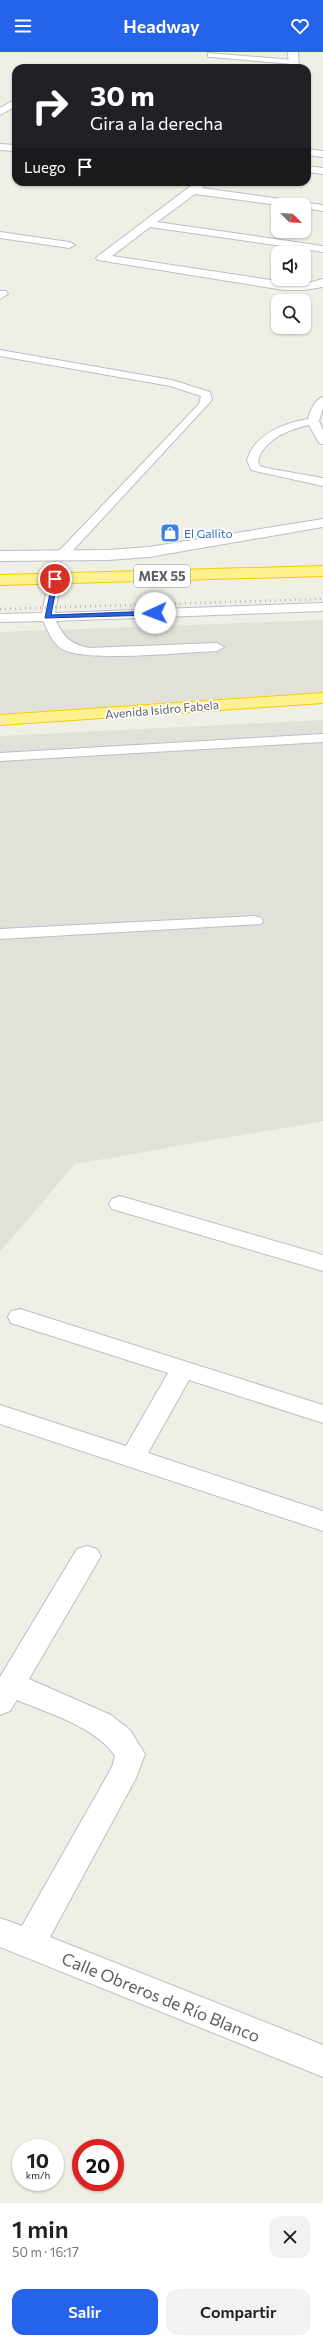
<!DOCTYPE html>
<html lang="es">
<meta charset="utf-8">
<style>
body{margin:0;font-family:Commissioner,sans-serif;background:#f2f2f2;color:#202124;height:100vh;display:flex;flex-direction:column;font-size:15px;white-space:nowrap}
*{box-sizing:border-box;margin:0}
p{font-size:13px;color:#757577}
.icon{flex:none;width:22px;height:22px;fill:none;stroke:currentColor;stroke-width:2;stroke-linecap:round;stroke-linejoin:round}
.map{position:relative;height:2151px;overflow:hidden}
.details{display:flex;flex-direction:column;background:#fff;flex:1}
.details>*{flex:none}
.banner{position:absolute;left:12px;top:12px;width:299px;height:122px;border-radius:12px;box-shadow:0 1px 3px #0004;background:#202124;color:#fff;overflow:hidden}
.needle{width:26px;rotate:114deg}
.controls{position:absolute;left:271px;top:146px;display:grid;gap:8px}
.controls a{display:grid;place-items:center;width:40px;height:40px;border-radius:8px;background:#fff;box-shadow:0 1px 3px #0004;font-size:20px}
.speed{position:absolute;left:12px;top:2087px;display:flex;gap:8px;font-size:20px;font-weight:700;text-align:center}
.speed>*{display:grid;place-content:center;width:52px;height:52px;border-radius:50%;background:#fff;box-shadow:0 1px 3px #0004;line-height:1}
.speed small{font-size:10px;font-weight:400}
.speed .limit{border:6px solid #d22;background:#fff;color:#111}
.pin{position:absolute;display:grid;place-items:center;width:34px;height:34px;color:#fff;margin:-17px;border:2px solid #fff;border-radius:50%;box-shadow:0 1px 4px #0007}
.me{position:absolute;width:44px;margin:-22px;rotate:268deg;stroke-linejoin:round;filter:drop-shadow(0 0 3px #0008)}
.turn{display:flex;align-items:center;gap:14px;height:84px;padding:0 12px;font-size:18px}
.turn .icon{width:52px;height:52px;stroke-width:2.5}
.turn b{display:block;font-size:28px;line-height:34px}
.then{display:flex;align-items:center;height:38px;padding:0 12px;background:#0003;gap:8px;font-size:15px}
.round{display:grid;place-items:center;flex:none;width:42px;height:42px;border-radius:12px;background:#f2f2f2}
.headline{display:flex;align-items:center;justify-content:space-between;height:68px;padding:0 12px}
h1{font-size:24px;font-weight:600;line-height:30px}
.action{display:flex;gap:8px;margin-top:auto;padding:8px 12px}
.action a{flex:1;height:46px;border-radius:12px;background:#2563eb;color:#fff;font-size:16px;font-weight:600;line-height:46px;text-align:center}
.action a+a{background:#f2f2f2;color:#202124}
header{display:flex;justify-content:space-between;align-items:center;height:52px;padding:0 12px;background:#2563eb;color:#fff;font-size:18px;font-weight:600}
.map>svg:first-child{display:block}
.industrial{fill:#e1e1da}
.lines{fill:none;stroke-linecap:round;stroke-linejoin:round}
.lane-casing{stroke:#bdbec5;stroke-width:2}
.street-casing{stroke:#bdbec5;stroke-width:2}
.secondary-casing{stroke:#bbbdc4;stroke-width:2}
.highway-casing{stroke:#f6cb00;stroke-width:2}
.lane{fill:#fff;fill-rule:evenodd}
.street{fill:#fff;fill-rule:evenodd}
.secondary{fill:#fff;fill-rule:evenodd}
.highway{fill:#fff28e;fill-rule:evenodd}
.rail{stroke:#b7b7b8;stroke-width:2.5;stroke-dasharray:1 4;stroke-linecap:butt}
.route{fill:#2563eb;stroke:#184099}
.labels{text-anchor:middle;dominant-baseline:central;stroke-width:3.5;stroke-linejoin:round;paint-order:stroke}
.far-shop-label{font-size:12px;fill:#366cbe;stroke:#fff;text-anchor:start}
.far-street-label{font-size:12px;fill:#5d6067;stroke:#fff}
.shield{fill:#fff;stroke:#8e9095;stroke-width:1}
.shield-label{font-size:13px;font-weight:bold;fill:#5d6067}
.near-street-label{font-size:17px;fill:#5d6067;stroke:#fff}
</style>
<header><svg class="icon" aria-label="menu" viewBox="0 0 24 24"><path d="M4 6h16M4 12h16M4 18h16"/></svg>Headway<svg class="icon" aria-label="heart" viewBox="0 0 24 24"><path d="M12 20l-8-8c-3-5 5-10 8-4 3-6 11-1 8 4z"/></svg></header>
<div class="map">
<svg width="323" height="2151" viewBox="0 0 323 2151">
<rect width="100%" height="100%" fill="#f0efe6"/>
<!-- industrial -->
<g class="industrial">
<polygon points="323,568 323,640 0,662 0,580"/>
<polygon points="323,668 323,1069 75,1112 0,1200 0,684"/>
</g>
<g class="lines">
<!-- lane casing -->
<g class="lane-casing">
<g id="lane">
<polygon points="208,1 294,8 298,10 294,12 211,5 208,5"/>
<polygon points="0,298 172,328 210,340 212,348 66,506 58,506 56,503 58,500 199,352 201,344 170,334 0,304"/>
<path d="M323,345V356L319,369L323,378V392L319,391L309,373C290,377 262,388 258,410L260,414L266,416L323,426V434L251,418L247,408C255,382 284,371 308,367C310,359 315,347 323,345Z"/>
<path d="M55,523L61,527L55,561L323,551V559L56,569C64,585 70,592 89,596L217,591L224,595L217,599C185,600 86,611 62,597C52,591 48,578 43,569L0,570V562L42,561L49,527Z"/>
<polygon points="323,682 323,690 0,709 0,701"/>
<polygon points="255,864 261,866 263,869 261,872 0,887 0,877"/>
</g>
</g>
<!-- street casing -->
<g class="street-casing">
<g id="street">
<polygon points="288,0 298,0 299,16 289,16"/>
<polygon points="16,47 16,54 0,63 0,56"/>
<polygon points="0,92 16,93 16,99 0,98"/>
<polygon points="307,97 323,99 323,105 307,103"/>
<polygon points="307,114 323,116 323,122 307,120"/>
<polygon points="196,130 208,130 202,136 323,153 323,159 304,156 304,153 278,153 195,142 157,170 323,194 323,200 150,175 112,204 284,230 308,231 323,227 323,235 304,238 284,238 98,208 96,206 98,204"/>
<polygon points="0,180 69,190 75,193 69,196 0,186"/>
<polygon points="0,239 6,239 8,242 0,247"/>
<polygon points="120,1144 323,1203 323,1219 112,1157 109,1152 112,1147"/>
<polygon points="20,1257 323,1353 323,1371 189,1328 148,1401 323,1459 323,1479 0,1372 0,1353 126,1394 168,1321 11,1271 8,1265 11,1259"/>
<path d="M87,1494L97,1497L101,1504L29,1627L111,1663L130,1678L145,1702L136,1726L50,1885L323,1993V2025L0,1895V1866L22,1874L112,1715L115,1704C96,1675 48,1661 17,1648L10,1659L0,1663V1625L77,1497Z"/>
</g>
</g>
<!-- secondary casing -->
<g class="secondary-casing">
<polygon id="secondary" points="323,467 323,475 149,505 108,508 0,509 0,499 108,498 149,495"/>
</g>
<!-- highway casing -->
<g class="highway-casing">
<g id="highway">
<polygon points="323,514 323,524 0,533 0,523"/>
<polygon points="323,641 323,651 0,673 0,663"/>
</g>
</g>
<!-- lane -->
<use href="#lane" class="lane"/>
<!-- street -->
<use href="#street" class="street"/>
<!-- secondary -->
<use href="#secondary" class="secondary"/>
<!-- highway -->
<use href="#highway" class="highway"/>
<!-- rail -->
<polyline class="rail" points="0,557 323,547"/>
</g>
<!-- route -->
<polygon class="route" points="53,526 58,527 51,563 155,559 158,561 155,563 45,566"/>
<!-- icons -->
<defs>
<g id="shop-square" transform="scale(1)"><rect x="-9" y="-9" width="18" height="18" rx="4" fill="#3f7fe0" stroke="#fff"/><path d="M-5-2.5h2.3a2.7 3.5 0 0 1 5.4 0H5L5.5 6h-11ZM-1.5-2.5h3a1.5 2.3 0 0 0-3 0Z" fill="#fff"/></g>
</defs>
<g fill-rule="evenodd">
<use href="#shop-square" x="170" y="481"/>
</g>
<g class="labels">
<!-- far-shop labels -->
<g class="far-shop-label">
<text x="184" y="481">El Gallito</text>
</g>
<!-- far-street labels -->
<g class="far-street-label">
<text transform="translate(162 657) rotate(-5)">Avenida Isidro Fabela</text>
</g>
<!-- shield labels -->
<rect class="shield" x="134" y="513" width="56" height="22" rx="3"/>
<g class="shield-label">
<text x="162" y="524">MEX 55</text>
</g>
<!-- near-street labels -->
<g class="near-street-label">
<text transform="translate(161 1945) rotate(22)">Calle Obreros de Río Blanco</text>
</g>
</g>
</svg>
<div class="controls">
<a><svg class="needle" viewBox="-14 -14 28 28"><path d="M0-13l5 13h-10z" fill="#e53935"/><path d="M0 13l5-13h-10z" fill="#757577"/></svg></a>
<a><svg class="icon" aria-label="sound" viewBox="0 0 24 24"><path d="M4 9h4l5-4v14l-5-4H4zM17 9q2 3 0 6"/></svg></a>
<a><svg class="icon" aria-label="search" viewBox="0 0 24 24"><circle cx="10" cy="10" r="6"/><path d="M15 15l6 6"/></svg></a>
</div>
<div class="speed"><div>10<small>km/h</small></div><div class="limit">20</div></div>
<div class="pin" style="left:55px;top:527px;background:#d93025"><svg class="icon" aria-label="arrive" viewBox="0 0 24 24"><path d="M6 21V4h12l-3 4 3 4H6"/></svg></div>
<svg class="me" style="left:155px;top:561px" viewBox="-20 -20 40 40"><circle r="19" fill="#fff"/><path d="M0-13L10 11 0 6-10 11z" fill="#2563eb"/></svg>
<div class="banner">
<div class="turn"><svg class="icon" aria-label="right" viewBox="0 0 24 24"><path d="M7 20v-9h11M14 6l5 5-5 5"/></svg><div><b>30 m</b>Gira a la derecha</div></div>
<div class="then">Luego<svg class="icon" aria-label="arrive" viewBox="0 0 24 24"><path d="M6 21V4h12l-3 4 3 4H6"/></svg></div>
</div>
</div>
<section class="details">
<div class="headline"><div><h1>1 min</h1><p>50 m · 16:17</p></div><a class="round"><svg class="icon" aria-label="close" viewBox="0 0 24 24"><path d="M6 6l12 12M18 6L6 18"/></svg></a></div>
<div class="action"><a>Salir</a><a>Compartir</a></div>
</section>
